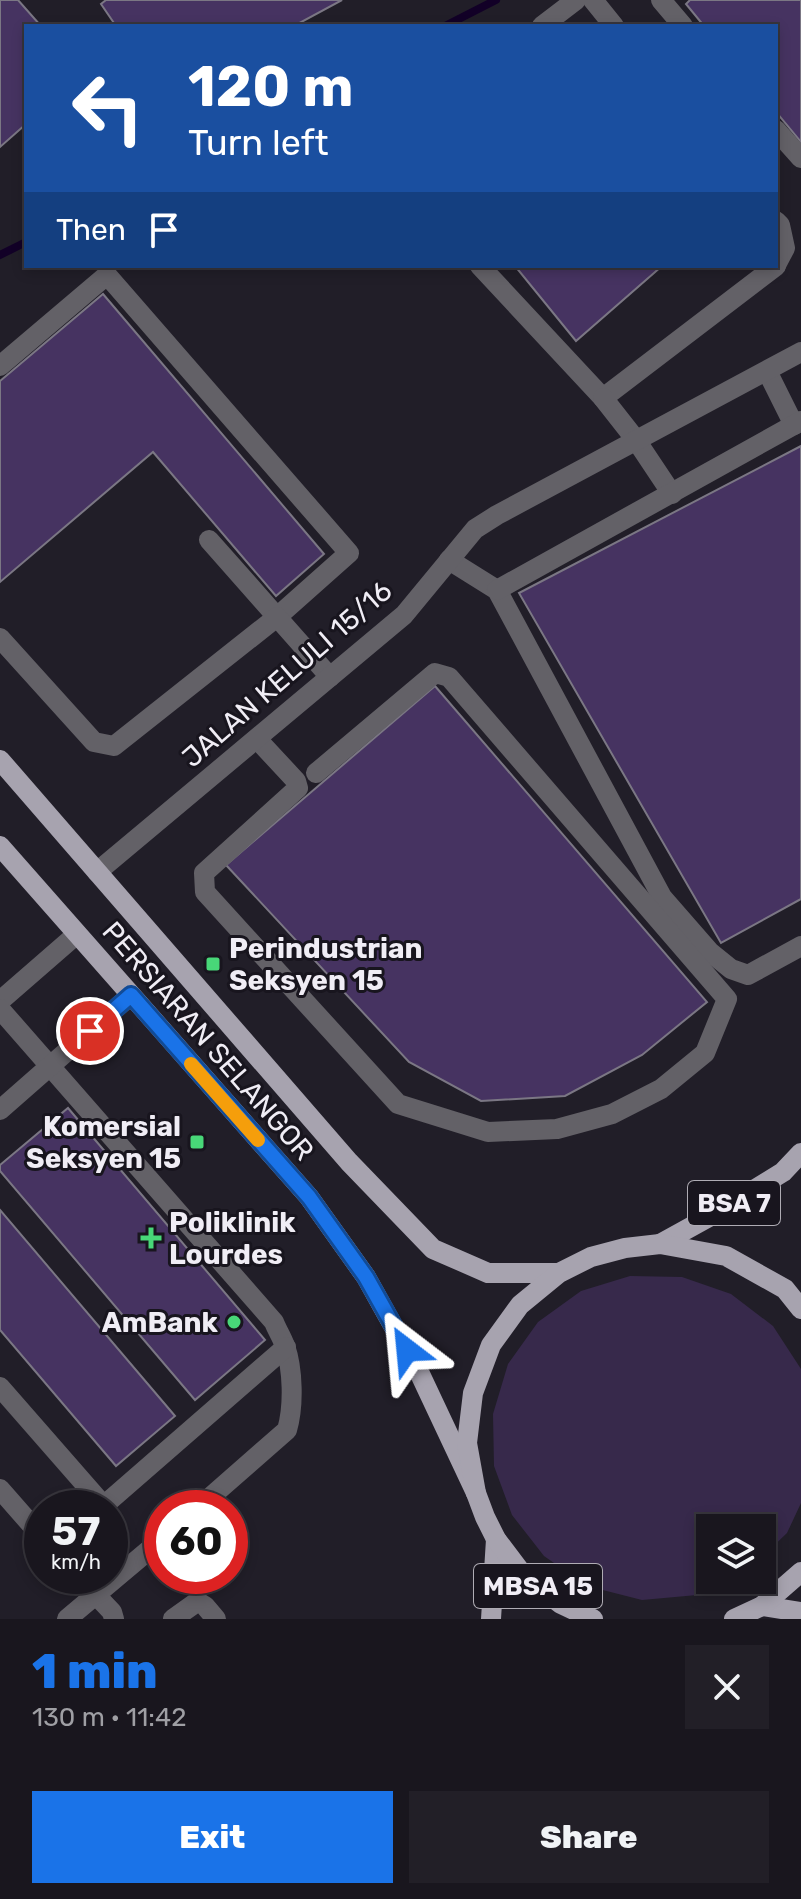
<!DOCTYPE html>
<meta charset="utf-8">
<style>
body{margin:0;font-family:Rubik,sans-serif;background:#221f27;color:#f1f3f6;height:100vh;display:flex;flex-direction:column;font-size:30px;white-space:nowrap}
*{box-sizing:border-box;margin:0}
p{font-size:26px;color:#9f9fa4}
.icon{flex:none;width:44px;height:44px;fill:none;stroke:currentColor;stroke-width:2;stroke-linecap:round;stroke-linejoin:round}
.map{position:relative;height:1619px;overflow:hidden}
.sheet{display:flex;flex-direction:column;background:#19161e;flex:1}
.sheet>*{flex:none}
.banner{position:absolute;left:24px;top:24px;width:754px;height:244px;border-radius:0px;box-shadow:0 4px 12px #0003,0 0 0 2px #37353c;background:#1a4fa0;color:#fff;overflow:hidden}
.buttons{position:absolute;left:696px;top:1514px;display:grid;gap:16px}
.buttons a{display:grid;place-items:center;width:80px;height:80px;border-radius:0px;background:#19161e;box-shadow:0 4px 12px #0003,0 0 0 2px #37353c;font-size:40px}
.speed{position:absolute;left:24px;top:1490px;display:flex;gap:16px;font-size:40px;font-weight:700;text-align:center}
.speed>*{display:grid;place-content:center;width:104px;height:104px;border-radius:50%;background:#19161e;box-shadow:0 4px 12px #0003,0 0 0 2px #37353c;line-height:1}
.speed small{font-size:20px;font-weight:400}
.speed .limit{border:12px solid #d22;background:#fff;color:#111}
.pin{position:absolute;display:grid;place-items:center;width:68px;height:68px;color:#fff;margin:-34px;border:4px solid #fff;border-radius:50%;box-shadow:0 2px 8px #0007}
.me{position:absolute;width:88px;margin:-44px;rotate:331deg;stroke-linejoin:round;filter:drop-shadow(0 0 6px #0008)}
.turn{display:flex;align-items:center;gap:28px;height:168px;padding:0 32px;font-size:36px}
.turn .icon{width:104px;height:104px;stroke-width:2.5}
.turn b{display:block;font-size:56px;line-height:68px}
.then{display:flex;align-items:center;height:76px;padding:0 32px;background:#0003;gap:16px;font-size:30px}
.round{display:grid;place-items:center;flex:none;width:84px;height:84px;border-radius:0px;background:#221f27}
.overview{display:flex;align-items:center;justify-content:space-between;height:136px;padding:0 32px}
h1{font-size:48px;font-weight:800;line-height:60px;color:#1a73e8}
.action{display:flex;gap:16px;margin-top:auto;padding:16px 32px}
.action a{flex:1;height:92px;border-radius:0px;background:#1a73e8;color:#fff;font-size:32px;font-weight:800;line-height:92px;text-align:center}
.action a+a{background:#221f27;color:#f1f3f6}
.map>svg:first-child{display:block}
.green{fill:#37294b}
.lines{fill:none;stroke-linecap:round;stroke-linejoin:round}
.stream{stroke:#120027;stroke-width:8}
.building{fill:#463361;stroke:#7b7784;stroke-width:2}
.minor{stroke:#636167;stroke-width:20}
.major{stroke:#a7a3af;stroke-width:20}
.route-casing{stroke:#114b97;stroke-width:20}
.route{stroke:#1a73e8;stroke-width:14}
.slow{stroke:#f59e0b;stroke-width:14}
.poi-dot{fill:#48d778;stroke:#18151e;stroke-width:3}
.labels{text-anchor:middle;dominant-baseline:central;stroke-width:6;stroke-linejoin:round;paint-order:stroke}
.shield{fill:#18151e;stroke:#afacb4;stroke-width:2}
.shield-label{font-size:26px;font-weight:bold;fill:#f0edf5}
.street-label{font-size:28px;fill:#f0edf5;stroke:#18151e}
.poi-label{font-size:28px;font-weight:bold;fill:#f0edf5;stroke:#18151e;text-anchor:start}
</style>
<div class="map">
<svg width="801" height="1619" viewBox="0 0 801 1619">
<rect width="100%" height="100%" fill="#211e28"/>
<!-- green -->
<polygon class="green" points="630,1276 682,1277 731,1294 773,1326 801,1369 801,1503 787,1533 762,1557 762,1528 710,1528 710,1580 729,1580 697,1595 642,1600 587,1586 544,1556 512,1515 494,1466 493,1414 508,1364 538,1322 581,1291"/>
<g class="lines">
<!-- stream -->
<g class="stream">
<polyline points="445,26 496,0"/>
<polyline points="0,255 26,242"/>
</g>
</g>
<!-- building -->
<g class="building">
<polygon points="0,0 18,0 41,26 26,26 26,124 0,147"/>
<polygon points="106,0 342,0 294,26 116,26 101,4"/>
<polygon points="690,0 801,0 801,142 776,112 776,26 704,26 686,4"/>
<polygon points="515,266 662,266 576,341"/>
<polygon points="103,294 324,554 276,596 153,452 0,582 0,381"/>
<polygon points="801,446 801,899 721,943 519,593"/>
<polygon points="435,686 707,1002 642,1055 565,1096 481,1101 409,1062 226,865"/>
<polygon points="68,1108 265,1340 195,1400 0,1171 0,1165"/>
<polygon points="0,1210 175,1416 116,1466 0,1330"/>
</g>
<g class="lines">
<!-- minor -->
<g class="minor">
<polyline points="593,0 614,26"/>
<polyline points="661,0 683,26"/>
<polyline points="542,26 576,0"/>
<polyline points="776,130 801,158"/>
<polyline points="776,221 780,225 785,248 776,265"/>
<polyline points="480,266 603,398 776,266"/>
<polyline points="0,366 107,275 349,553 277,617 209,540"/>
<polyline points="767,371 794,425"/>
<polyline points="603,398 636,440 672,494"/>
<polyline points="449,560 497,590 662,897 710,952 731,969 748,975 801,946"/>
<polyline points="497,590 801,421"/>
<polyline points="0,638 94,742 114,746 277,617 330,677"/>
<polyline points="257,739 296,781 298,788 204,873 205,892 398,1104 488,1132 557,1129 612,1114 661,1089 705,1053 727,999 449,677 435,673 316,773"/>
<polyline points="97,872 404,615 475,529 497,515 801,352"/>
<polyline points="0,1001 77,934"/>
<path d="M0,1009L274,1322C277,1330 282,1337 285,1346C293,1369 294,1406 287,1430L198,1508"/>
<polyline points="0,1110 131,995"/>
<polyline points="0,1387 104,1506"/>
<polyline points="0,1489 42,1537"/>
<polyline points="101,1508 286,1347"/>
<polyline points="78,1576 112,1612 114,1619"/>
<polyline points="67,1619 162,1539"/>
<polyline points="173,1619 194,1604 200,1603 205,1606 216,1619"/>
</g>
<!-- major -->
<g class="major">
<polyline points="0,760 349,1162 433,1249 488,1273 559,1273"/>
<polyline points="0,846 309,1197 366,1277 420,1374 476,1493"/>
<polyline points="660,1244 718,1212 783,1172 801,1153"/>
<polyline points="762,1606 801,1612"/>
<polyline points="491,1619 496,1539"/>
<polyline points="593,1619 561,1604 524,1576 496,1539 485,1517 476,1493 467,1443 473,1393 491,1345 520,1305 559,1273 591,1257 625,1248 660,1244 726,1256 785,1289 801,1309"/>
<polyline points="734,1619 762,1606 801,1572"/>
</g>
</g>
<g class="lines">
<!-- route casing -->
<g class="route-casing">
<polyline id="route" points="90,1031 131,995 309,1197 366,1277 407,1350"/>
</g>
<!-- route -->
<use href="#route" class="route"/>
<!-- slow -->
<polyline class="slow" points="191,1064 258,1140"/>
</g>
<!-- markers -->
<g class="poi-dot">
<rect x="205" y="956" width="16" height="16" rx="4"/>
<rect x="189" y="1134" width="16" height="16" rx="4"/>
<path d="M147 1226h8v8h8v8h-8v8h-8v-8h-8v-8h8z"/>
<circle cx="234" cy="1322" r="8"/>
</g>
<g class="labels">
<!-- shield labels -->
<g class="shield">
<rect x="688" y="1181" width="92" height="44" rx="6"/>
<rect x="474" y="1564" width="128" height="44" rx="6"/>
</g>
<g class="shield-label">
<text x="734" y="1203">BSA 7</text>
<text x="538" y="1586">MBSA 15</text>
</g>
<!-- street labels -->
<g class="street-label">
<text transform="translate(287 674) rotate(-41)">JALAN KELULI 15/16</text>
<text transform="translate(208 1041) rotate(49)">PERSIARAN SELANGOR</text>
</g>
<!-- poi labels -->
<g class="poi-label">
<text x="229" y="948">Perindustrian<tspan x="229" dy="32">Seksyen 15</tspan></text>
<text x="181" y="1126" text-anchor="end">Komersial<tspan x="181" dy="32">Seksyen 15</tspan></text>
<text x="169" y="1222">Poliklinik<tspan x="169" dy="32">Lourdes</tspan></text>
<text x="218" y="1322" text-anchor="end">AmBank</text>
</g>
</g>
</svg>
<div class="buttons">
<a><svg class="icon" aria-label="layers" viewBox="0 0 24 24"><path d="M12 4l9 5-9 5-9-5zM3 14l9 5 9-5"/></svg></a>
</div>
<div class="speed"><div>57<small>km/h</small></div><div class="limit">60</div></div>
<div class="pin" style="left:90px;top:1031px;background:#d93025"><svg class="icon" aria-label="arrive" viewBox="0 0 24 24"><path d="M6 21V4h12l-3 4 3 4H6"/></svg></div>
<svg class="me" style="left:407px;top:1350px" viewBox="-20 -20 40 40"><path d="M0-17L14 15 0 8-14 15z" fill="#1a73e8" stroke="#fff" stroke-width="4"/></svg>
<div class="banner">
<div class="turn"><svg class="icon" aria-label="left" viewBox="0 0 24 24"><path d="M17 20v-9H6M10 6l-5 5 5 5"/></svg><div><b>120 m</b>Turn left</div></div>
<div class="then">Then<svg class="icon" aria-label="arrive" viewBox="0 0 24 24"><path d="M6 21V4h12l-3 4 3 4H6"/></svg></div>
</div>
</div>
<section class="sheet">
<div class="overview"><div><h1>1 min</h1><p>130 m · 11:42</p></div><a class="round"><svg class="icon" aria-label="close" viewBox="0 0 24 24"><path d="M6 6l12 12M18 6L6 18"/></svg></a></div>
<div class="action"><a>Exit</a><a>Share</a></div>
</section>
